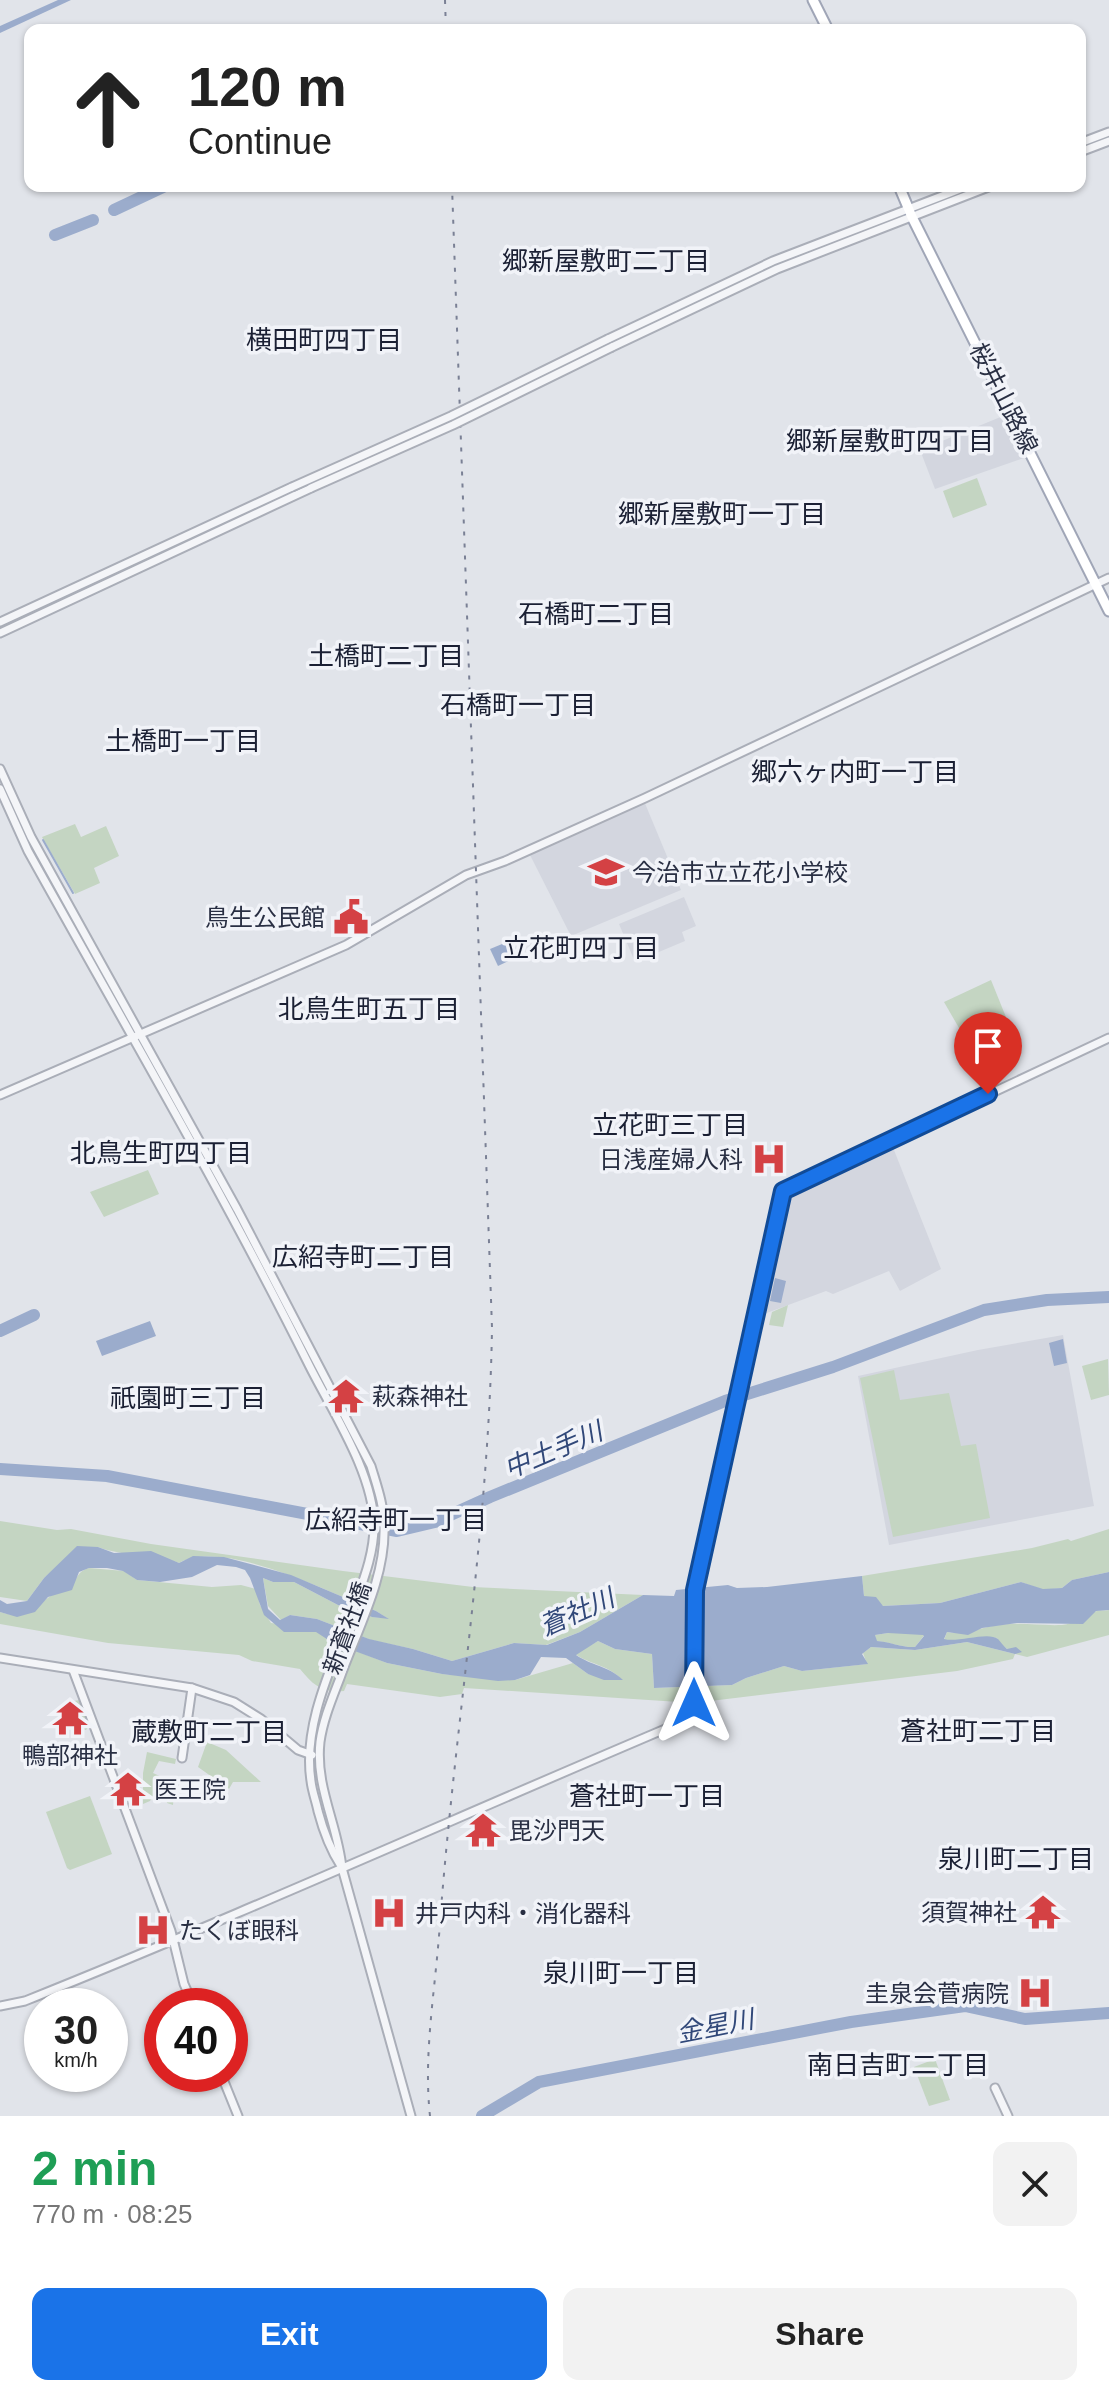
<!DOCTYPE html>
<meta charset="utf-8">
<style>
body{margin:0;font-family:Arial,"Noto Sans JP",sans-serif;background:#f2f2f2;color:#222;height:100vh;display:flex;flex-direction:column;font-size:30px;white-space:nowrap}
*{box-sizing:border-box;margin:0}
p{font-size:26px;color:#767676}
.icon{flex:none;width:44px;height:44px;fill:none;stroke:currentColor;stroke-width:2;stroke-linecap:round;stroke-linejoin:round}
.map{position:relative;height:2116px;overflow:hidden}
.sheet{display:flex;flex-direction:column;background:#fff;flex:1}
.sheet>*{flex:none}
.hud{position:absolute;left:24px;top:24px;width:1062px;height:168px;border-radius:16px;box-shadow:0 2px 6px #0004;background:#fff;color:#222;overflow:hidden}
.speed{position:absolute;left:24px;top:1988px;display:flex;gap:16px;font-size:40px;font-weight:700;text-align:center}
.speed>*{display:grid;place-content:center;width:104px;height:104px;border-radius:50%;background:#fff;box-shadow:0 2px 6px #0004;line-height:1}
.speed small{font-size:20px;font-weight:400}
.speed .limit{border:12px solid #d22;background:#fff;color:#111}
.pin{position:absolute;display:grid;place-items:center;width:68px;height:68px;color:#fff;margin:-82px -34px;border-radius:50% 50% 50% 0;rotate:-45deg;box-shadow:0 0 8px #0007}
.pin .icon{rotate:45deg}
.me{position:absolute;width:88px;margin:-44px;rotate:0deg;stroke-linejoin:round;filter:drop-shadow(0 0 6px #0008)}
.turn{display:flex;align-items:center;gap:28px;height:168px;padding:0 32px;font-size:36px}
.turn .icon{width:104px;height:104px;stroke-width:2.5}
.turn b{display:block;font-size:56px;line-height:68px}
.round{display:grid;place-items:center;flex:none;width:84px;height:84px;border-radius:16px;background:#f2f2f2}
.headline{display:flex;align-items:center;justify-content:space-between;height:136px;padding:0 32px}
h1{font-size:48px;font-weight:800;line-height:60px;color:#1e9e55}
.action{display:flex;gap:16px;margin-top:auto;padding:16px 32px}
.action a{flex:1;height:92px;border-radius:16px;background:#1a73e8;color:#fff;font-size:32px;font-weight:800;line-height:92px;text-align:center}
.action a+a{background:#f2f2f2;color:#222}
.map>svg:first-child{display:block}
.built{fill:#d3d6df}
.green{fill:#c4d5c2}
.water{fill:#9baccc;fill-rule:evenodd}
.lines{fill:none;stroke-linecap:round;stroke-linejoin:round}
.stream{stroke:#9baccc;stroke-width:2}
.river{stroke:#9baccc;stroke-width:12}
.minor-casing{stroke:#aaaeb8;stroke-width:11}
.major-casing{stroke:#a0a6b7;stroke-width:13}
.minor{stroke:#f4f5f8;stroke-width:7}
.major{stroke:#fff;stroke-width:9}
.rail{stroke:#7a8095;stroke-width:2;stroke-dasharray:4 8;stroke-linecap:butt}
.minor-bridge-casing{stroke:#aaaeb8;stroke-width:11;stroke-linecap:butt}
.minor-bridge{stroke:#f4f5f8;stroke-width:7}
.route-casing{stroke:#114b97;stroke-width:20}
.route{stroke:#1a73e8;stroke-width:14}
.labels{text-anchor:middle;dominant-baseline:central;stroke-width:7;stroke-linejoin:round;paint-order:stroke}
.street-label{font-size:24px;fill:#292f43;stroke:#f1f3f8}
.poi-label{font-size:24px;fill:#292f43;stroke:#f1f3f8;text-anchor:start}
.neighbourhood-label{font-size:26px;fill:#1b2034;stroke:#f1f3f8}
.water-label{font-size:26px;font-style:italic;fill:#314879;stroke:#f1f3f8}
</style>
<div class="map">
<svg width="1109" height="2116" viewBox="0 0 1109 2116">
<rect width="100%" height="100%" fill="#e1e4ea"/>
<!-- built -->
<g class="built">
<polygon points="1003,416 1024,458 935,489 920,450"/>
<polygon points="644,801 681,890 571,936 529,853"/>
<polygon points="684,897 696,926 682,932 685,941 635,962 619,924"/>
<polygon points="892,1145 941,1269 900,1291 889,1271 833,1294 826,1291 764,1314 791,1192"/>
<polygon points="1063,1335 1094,1506 889,1545 858,1376 978,1350"/>
</g>
<!-- green -->
<g class="green">
<polygon points="977,478 987,505 953,518 943,491"/>
<polygon points="75,824 81,837 106,826 119,856 94,868 100,883 75,894 42,837"/>
<polygon points="991,980 1012,1032 970,1047 944,1002"/>
<polygon points="148,1170 159,1194 104,1217 90,1192"/>
<polygon points="788,1305 783,1327 769,1325 772,1312"/>
<polygon points="1108,1359 1109,1395 1091,1400 1082,1366"/>
<polygon points="894,1370 900,1400 949,1393 961,1446 976,1444 990,1518 893,1537 860,1378"/>
<path d="M0,1521L57,1530L71,1529L151,1544L343,1571L473,1587L643,1595L580,1632L546,1645L514,1643L452,1661L413,1649L371,1640L317,1619L290,1615L281,1620L268,1606L263,1578L273,1582H294L338,1605L372,1617L387,1618L376,1611C330,1593 224,1538 179,1563C153,1553 124,1557 98,1547L60,1564L44,1578L27,1601L0,1597Z"/>
<polygon points="1109,1529 1109,1572 1072,1580 1062,1588 1043,1590 1021,1582 940,1603 883,1606 864,1596 862,1576 1032,1548 1068,1539 1071,1541"/>
<path d="M89,1568L124,1571L137,1580L212,1587L241,1585L256,1589L260,1605L271,1623L317,1629L341,1645L387,1663L442,1674L515,1680L573,1663L588,1674L622,1680C609,1665 591,1665 575,1654L598,1641L615,1649L652,1654L654,1688L732,1685L746,1678L784,1666L802,1671L867,1664L863,1653L871,1647L915,1650L967,1642L1015,1654L1000,1644L997,1638C979,1635 962,1643 944,1640L947,1632C969,1636 978,1627 1000,1625C1021,1622 1041,1626 1062,1625C1075,1624 1085,1613 1097,1611C1101,1610 1105,1611 1109,1610V1635L1027,1657L1015,1654L1013,1659L957,1671L694,1703L464,1688L462,1694L440,1697L347,1684L344,1691C322,1693 313,1685 300,1669L252,1661L239,1655L108,1643L0,1624V1612C31,1621 30,1610 52,1595C59,1590 69,1586 75,1580C80,1573 80,1571 89,1568Z"/>
<path d="M888,1633H926L915,1647C904,1648 889,1642 876,1641L875,1635Z"/>
<polygon points="80,1700 90,1725 86,1730 58,1721 60,1710 66,1702"/>
<polygon points="207,1742 226,1750 261,1782 233,1782 229,1789 198,1767"/>
<polygon points="147,1752 176,1759 175,1764 159,1761 153,1773 175,1783 173,1805 167,1803 166,1797 154,1795 150,1801 143,1804 143,1773"/>
<polygon points="90,1796 112,1854 70,1870 67,1868 46,1812"/>
<polygon points="935,2059 950,2100 929,2106 914,2067"/>
</g>
<!-- water -->
<g class="water">
<polygon points="58,0 71,0 0,33 0,26"/>
<polygon points="512,940 519,956 498,966 490,949"/>
<polygon points="775,1278 786,1281 781,1303 770,1301"/>
<polygon points="150,1321 156,1336 102,1356 96,1341"/>
<polygon points="1063,1339 1067,1363 1054,1366 1049,1343"/>
<path d="M77,1546L98,1547L114,1553L151,1551L179,1563L193,1556L224,1557L291,1575L376,1611L389,1619L372,1617L338,1605L294,1582H273L263,1578L268,1609L280,1620L290,1615L317,1619L369,1639L413,1649L452,1661L514,1643L547,1645L580,1632L643,1595L674,1596L676,1590L728,1585L737,1588L767,1587L862,1576L864,1596L876,1597L883,1606L940,1603L1021,1582L1043,1589L1062,1588L1072,1580L1109,1572V1610L1096,1611L1083,1624L1017,1623L982,1628L968,1635L947,1632L944,1639C958,1643 988,1631 998,1639C1001,1642 1003,1646 1007,1649L1016,1647L1022,1652L1015,1654L967,1642L915,1650L871,1647L862,1654L868,1664L802,1671L784,1666L746,1678L732,1685L654,1688L652,1654L615,1649L598,1641L576,1655C592,1666 607,1665 623,1680H604L588,1674L566,1658L541,1657L530,1675L515,1680L498,1681L442,1674L387,1663L333,1643L316,1632H284L264,1615L250,1578L245,1570L236,1567L217,1565L192,1577L160,1582L137,1580L123,1571L107,1568H89L79,1572L72,1590L48,1597L35,1612L17,1617L0,1612V1600L7,1604L27,1601L44,1578ZM888,1633L923,1635L924,1636L915,1647C904,1648 890,1642 877,1641L875,1635Z"/>
</g>
<g class="lines">
<!-- stream -->
<polyline class="stream" points="43,840 73,893"/>
<!-- river -->
<g class="river">
<polyline points="114,210 165,186"/>
<polyline points="55,235 93,220"/>
<polyline points="0,1331 34,1315"/>
<polyline points="0,1469 107,1476 397,1531 435,1522 490,1497 725,1401 833,1367 984,1310 1047,1300 1109,1297"/>
<polyline points="482,2116 539,2082 851,2022 965,2006 1025,2019 1109,2013"/>
</g>
<!-- minor casing -->
<g class="minor-casing">
<g id="minor">
<polyline points="1080,143 1109,132"/>
<polyline points="1080,152 1109,141"/>
<polyline points="608,339 773,261 968,186"/>
<polyline points="612,347 777,269 991,186"/>
<polyline points="0,622 292,487"/>
<polyline points="0,633 311,488"/>
<path d="M0,769L31,837L237,1209L371,1466C377,1486 384,1505 384,1526C386,1578 357,1630 340,1678C332,1699 323,1720 320,1742C315,1787 338,1825 342,1868L411,2116"/>
<path d="M0,789L28,851C123,1022 222,1190 309,1365C332,1411 374,1474 374,1526C374,1554 363,1581 354,1607C335,1660 302,1723 311,1781C312,1791 316,1801 318,1811C323,1830 330,1849 341,1866"/>
<polyline points="0,1095 346,945 466,875 505,861 645,798 1109,578"/>
<polyline points="0,1658 192,1688 234,1702 261,1719 298,1750 312,1755"/>
<polyline points="73,1670 171,1931 184,1984 194,2006"/>
<polyline points="182,1758 192,1688"/>
<path d="M0,2006L25,2001C247,1912 464,1814 684,1721L694,1703L695,1590L783,1191L1109,1038"/>
<polyline points="221,2074 238,2116"/>
<polyline points="995,2088 1008,2116"/>
</g>
</g>
<!-- major casing -->
<g class="major-casing">
<g id="major">
<polyline points="813,0 828,30"/>
<polyline points="899,186 912,217 1109,611"/>
</g>
</g>
<!-- minor -->
<use href="#minor" class="minor"/>
<!-- major -->
<use href="#major" class="major"/>
<!-- rail -->
<g class="rail">
<polyline points="445,0 446,30"/>
<path d="M430,2116C423,2052 436,1986 440,1922C455,1724 489,1526 492,1328L452,186"/>
</g>
<!-- minor-bridge casing -->
<g class="minor-bridge-casing">
<g id="minor-bridge">
<polyline points="292,487 451,416 608,339"/>
<polyline points="311,488 453,425 612,347"/>
</g>
</g>
<!-- minor-bridge -->
<use href="#minor-bridge" class="minor-bridge"/>
</g>
<g class="lines">
<!-- route casing -->
<g class="route-casing">
<polyline id="route" points="694,1703 695,1590 783,1191 988,1094"/>
</g>
<!-- route -->
<use href="#route" class="route"/>
</g>
<!-- icons -->
<defs>
<g id="school-bare" transform="scale(2.76)"><path d="M0-5L7-2L0 1L-7-2ZM-4 1L0 2.5L4 1V4Q0 6-4 4Z" fill="#d44144" stroke="#f1f3f8" stroke-width="2.5" paint-order="stroke"/></g>
<g id="civic-bare" transform="scale(2.76)"><path d="M-.6-6.5H3V-4.5H.6V-3L4-1V1h2V6H-6V1h2V-1L-.6-3ZM-1.2 2.5V6h2.4V2.5Z" fill="#d44144" stroke="#f1f3f8" stroke-width="2.5" paint-order="stroke"/></g>
<g id="hospital-bare" transform="scale(2.76)"><path d="M-5-5h3v3.5h4V-5h3V5h-3V1.5h-4V5h-3Z" fill="#d44144" stroke="#f1f3f8" stroke-width="2.5" paint-order="stroke"/></g>
<g id="temple-bare" transform="scale(2.76)"><path d="M0-6L5-2H3V0L6.5 2.5H4V6H1.5V3h-3V6H-4V2.5H-6.5L-3 0V-2H-5Z" fill="#d44144" stroke="#f1f3f8" stroke-width="2.5" paint-order="stroke"/></g>
</defs>
<g fill-rule="evenodd">
<use href="#school-bare" x="606" y="872"/>
<use href="#civic-bare" x="351" y="917"/>
<use href="#hospital-bare" x="769" y="1159"/>
<use href="#temple-bare" x="346" y="1396"/>
<use href="#temple-bare" x="70" y="1718"/>
<use href="#temple-bare" x="128" y="1789"/>
<use href="#temple-bare" x="483" y="1830"/>
<use href="#temple-bare" x="1043" y="1912"/>
<use href="#hospital-bare" x="389" y="1913"/>
<use href="#hospital-bare" x="153" y="1930"/>
<use href="#hospital-bare" x="1035" y="1993"/>
</g>
<g class="labels">
<!-- street labels -->
<g class="street-label">
<text transform="translate(1004 398) rotate(63)">桜井山路線</text>
<text transform="translate(347 1628) rotate(-70)">新蒼社橋</text>
</g>
<!-- poi labels -->
<g class="poi-label">
<text x="632" y="872">今治市立立花小学校</text>
<text x="325" y="917" text-anchor="end">鳥生公民館</text>
<text x="743" y="1159" text-anchor="end">日浅産婦人科</text>
<text x="372" y="1396">萩森神社</text>
<text x="70" y="1755" text-anchor="middle">鴨部神社</text>
<text x="154" y="1789">医王院</text>
<text x="509" y="1830">毘沙門天</text>
<text x="1017" y="1912" text-anchor="end">須賀神社</text>
<text x="415" y="1913">井戸内科・消化器科</text>
<text x="179" y="1930">たくぼ眼科</text>
<text x="1009" y="1993" text-anchor="end">圭泉会菅病院</text>
</g>
<!-- neighbourhood labels -->
<g class="neighbourhood-label">
<text x="606" y="261">郷新屋敷町二丁目</text>
<text x="324" y="340">横田町四丁目</text>
<text x="890" y="441">郷新屋敷町四丁目</text>
<text x="722" y="514">郷新屋敷町一丁目</text>
<text x="596" y="614">石橋町二丁目</text>
<text x="386" y="656">土橋町二丁目</text>
<text x="518" y="705">石橋町一丁目</text>
<text x="183" y="741">土橋町一丁目</text>
<text x="855" y="772">郷六ヶ内町一丁目</text>
<text x="581" y="948">立花町四丁目</text>
<text x="369" y="1009">北鳥生町五丁目</text>
<text x="670" y="1125">立花町三丁目</text>
<text x="161" y="1153">北鳥生町四丁目</text>
<text x="363" y="1257">広紹寺町二丁目</text>
<text x="188" y="1398">祇園町三丁目</text>
<text x="396" y="1520">広紹寺町一丁目</text>
<text x="978" y="1731">蒼社町二丁目</text>
<text x="209" y="1732">蔵敷町二丁目</text>
<text x="647" y="1796">蒼社町一丁目</text>
<text x="1016" y="1859">泉川町二丁目</text>
<text x="621" y="1973">泉川町一丁目</text>
<text x="898" y="2065">南日吉町二丁目</text>
</g>
<!-- water labels -->
<g class="water-label">
<text transform="translate(553 1450) rotate(-23)">中土手川</text>
<text transform="translate(577 1612) rotate(-24)">蒼社川</text>
<text transform="translate(715 2026) rotate(-11)">金星川</text>
</g>
</g>
</svg>
<div class="speed"><div>30<small>km/h</small></div><div class="limit">40</div></div>
<div class="pin" style="left:988px;top:1094px;background:#d93025"><svg class="icon" aria-label="arrive" viewBox="0 0 24 24"><path d="M6 21V4h12l-3 4 3 4H6"/></svg></div>
<svg class="me" style="left:694px;top:1703px" viewBox="-20 -20 40 40"><path d="M0-17L14 15 0 8-14 15z" fill="#1a73e8" stroke="#fff" stroke-width="4"/></svg>
<div class="hud">
<div class="turn"><svg class="icon" aria-label="ahead" viewBox="0 0 24 24"><path d="M12 20V5M6 11l6-6 6 6"/></svg><div><b>120 m</b>Continue</div></div>
</div>
</div>
<section class="sheet">
<div class="headline"><div><h1>2 min</h1><p>770 m · 08:25</p></div><a class="round"><svg class="icon" aria-label="close" viewBox="0 0 24 24"><path d="M6 6l12 12M18 6L6 18"/></svg></a></div>
<div class="action"><a>Exit</a><a>Share</a></div>
</section>
